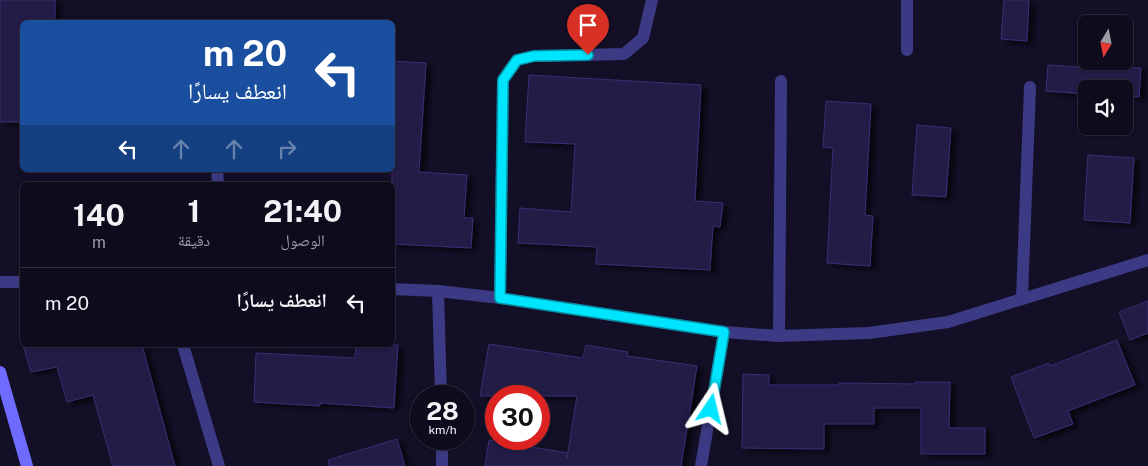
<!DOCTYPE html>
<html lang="ar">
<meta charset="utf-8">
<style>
body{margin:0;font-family:"Public Sans","Noto Naskh Arabic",sans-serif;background:#1c1929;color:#f1f3f6;direction:rtl;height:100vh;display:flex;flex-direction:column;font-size:19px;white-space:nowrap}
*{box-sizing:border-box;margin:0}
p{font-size:16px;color:#9b9ba3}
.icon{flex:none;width:28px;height:28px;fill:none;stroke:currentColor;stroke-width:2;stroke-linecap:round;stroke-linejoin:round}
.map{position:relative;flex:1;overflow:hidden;direction:ltr}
.drawer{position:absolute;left:20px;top:182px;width:375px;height:165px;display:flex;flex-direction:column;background:#0e0b1c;border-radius:8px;box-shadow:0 1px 4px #0004,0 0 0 1px #2e2b3b;direction:rtl}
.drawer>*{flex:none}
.hud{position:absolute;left:20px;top:20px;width:375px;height:152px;border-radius:8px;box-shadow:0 1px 4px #0004,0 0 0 1px #2e2b3b;direction:rtl;background:#1a4fa0;color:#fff;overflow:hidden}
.needle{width:32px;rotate:190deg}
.controls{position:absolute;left:1078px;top:15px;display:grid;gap:10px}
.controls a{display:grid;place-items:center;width:55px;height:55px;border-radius:8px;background:#0e0b1c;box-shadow:0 1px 4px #0004,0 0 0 1px #2e2b3b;font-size:25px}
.speed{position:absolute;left:410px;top:385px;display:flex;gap:10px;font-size:25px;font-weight:700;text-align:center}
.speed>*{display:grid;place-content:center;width:65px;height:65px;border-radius:50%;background:#0e0b1c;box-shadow:0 1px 4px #0004,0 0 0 1px #2e2b3b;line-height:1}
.speed small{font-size:12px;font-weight:400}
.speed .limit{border:8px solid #d22;background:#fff;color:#111}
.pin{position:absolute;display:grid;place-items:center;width:42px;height:42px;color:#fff;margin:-51px -21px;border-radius:50% 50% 50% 0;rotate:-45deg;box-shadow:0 0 5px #0007}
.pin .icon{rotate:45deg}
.me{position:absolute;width:55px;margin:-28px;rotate:10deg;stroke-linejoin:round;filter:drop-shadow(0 0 4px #0008)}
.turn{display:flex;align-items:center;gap:18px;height:105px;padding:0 25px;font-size:22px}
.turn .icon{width:65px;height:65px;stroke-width:2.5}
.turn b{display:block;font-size:35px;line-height:42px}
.lanes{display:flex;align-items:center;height:48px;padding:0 25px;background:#0003;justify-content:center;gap:25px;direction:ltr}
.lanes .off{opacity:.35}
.eta{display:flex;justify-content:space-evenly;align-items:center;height:85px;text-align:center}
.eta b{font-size:30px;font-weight:700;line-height:35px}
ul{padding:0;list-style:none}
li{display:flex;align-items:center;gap:15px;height:70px;padding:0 25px;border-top:1px solid #2e2b3b}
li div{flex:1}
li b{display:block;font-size:19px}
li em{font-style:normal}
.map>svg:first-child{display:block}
.building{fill:#241b47;stroke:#3b2d73;filter:url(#shadow)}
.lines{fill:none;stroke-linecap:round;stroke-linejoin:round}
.street{stroke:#3d3a85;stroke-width:12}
.secondary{stroke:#6f6bff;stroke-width:12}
.route-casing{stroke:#0095a6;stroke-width:12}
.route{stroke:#00e5ff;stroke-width:9}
</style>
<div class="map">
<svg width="1148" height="466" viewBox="0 0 1148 466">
<defs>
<filter id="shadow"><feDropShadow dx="5.5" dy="3" stdDeviation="2.5" flood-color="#0009"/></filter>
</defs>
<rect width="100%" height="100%" fill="#130f26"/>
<!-- building -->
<g class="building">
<polygon points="0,0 55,0 55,22 22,22 22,122 0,122"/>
<polygon points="1004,0 1029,0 1027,41 1001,39"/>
<polygon points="392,61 426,63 419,172 467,175 464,218 473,218 471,248 392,244"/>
<polygon points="1079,64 1141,68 1139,97 1124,96 1124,89 1086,89 1086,94 1046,91 1048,65 1079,67"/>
<polygon points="529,75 701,85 695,201 723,203 720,227 713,226 710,270 596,264 597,247 518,243 520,208 571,212 575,144 525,142"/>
<polygon points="826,101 871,104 865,215 873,216 870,266 827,263 833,148 823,147"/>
<polygon points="917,125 951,128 946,197 912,195"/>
<polygon points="1088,155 1134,158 1130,223 1084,220"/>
<polygon points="1148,301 1148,333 1130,340 1119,312"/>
<polygon points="1117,340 1135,385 1068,411 1073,424 1034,438 1011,377 1049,363 1050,366"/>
<polygon points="489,344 583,358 586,345 628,352 627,356 697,366 681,466 485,466 489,440 568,453 567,458 577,396 480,396"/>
<polygon points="23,345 142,345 175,466 113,466 93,395 67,402 57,367 31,372"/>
<polygon points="356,345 398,345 394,408 320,403 320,406 254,402 256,353 355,358"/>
<polygon points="743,374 769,375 769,385 839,385 839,383 916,384 916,382 950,382 949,428 985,428 985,454 921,454 921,408 874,408 874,424 824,424 824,449 742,448"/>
<polygon points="397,439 405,466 329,466 328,460"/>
</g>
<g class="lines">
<!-- street -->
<g class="street">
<polyline points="907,0 907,50"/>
<polyline points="217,170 218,185"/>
<polyline points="0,282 22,282"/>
<polyline points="392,289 438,291 500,298 724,332 779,336 869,333 948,322 1148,260"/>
<polyline points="438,291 441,396"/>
<polyline points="500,298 503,80 517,60 534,56 624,54 643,38 652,0"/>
<polyline points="1022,298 1030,87"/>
<polyline points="779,336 781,81"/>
<polyline points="183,345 219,466"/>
<polyline points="442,439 442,466"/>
<polyline points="701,466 724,332"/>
</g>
<!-- secondary -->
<polyline class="secondary" points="0,372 27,466"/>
</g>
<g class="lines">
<!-- route casing -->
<g class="route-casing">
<polyline id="route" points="588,55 534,56 517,60 503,80 500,298 724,332 711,409"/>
</g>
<!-- route -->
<use href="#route" class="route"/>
</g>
</svg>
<div class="controls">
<a><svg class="needle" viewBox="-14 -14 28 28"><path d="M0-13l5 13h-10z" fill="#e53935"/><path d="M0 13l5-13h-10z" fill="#9b9ba3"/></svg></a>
<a><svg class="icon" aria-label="sound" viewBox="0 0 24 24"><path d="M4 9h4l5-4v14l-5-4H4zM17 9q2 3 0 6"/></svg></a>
</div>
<div class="speed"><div>28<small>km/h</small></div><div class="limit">30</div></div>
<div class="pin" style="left:588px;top:55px;background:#d93025"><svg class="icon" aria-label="arrive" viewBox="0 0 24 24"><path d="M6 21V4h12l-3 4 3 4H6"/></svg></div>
<svg class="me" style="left:711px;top:409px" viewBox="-20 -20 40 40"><path d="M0-17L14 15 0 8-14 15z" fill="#00e5ff" stroke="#fff" stroke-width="4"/></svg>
<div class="hud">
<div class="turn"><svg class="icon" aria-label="left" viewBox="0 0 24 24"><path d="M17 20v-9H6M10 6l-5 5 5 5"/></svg><div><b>20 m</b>انعطف يسارًا</div></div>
<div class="lanes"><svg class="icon" aria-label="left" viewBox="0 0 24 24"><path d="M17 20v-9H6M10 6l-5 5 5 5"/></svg><svg class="icon off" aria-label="ahead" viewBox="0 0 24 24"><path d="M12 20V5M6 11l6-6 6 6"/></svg><svg class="icon off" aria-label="ahead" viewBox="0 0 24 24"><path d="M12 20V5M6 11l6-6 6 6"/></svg><svg class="icon off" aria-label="right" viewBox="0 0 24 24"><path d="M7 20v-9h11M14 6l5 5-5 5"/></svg></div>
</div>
<section class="drawer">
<div class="eta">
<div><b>21:40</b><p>الوصول</p></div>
<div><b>1</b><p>دقيقة</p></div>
<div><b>140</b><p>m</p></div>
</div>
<ul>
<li><svg class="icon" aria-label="left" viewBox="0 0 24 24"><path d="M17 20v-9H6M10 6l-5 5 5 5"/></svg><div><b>انعطف يسارًا</b></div><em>20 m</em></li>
</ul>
</section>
</div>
